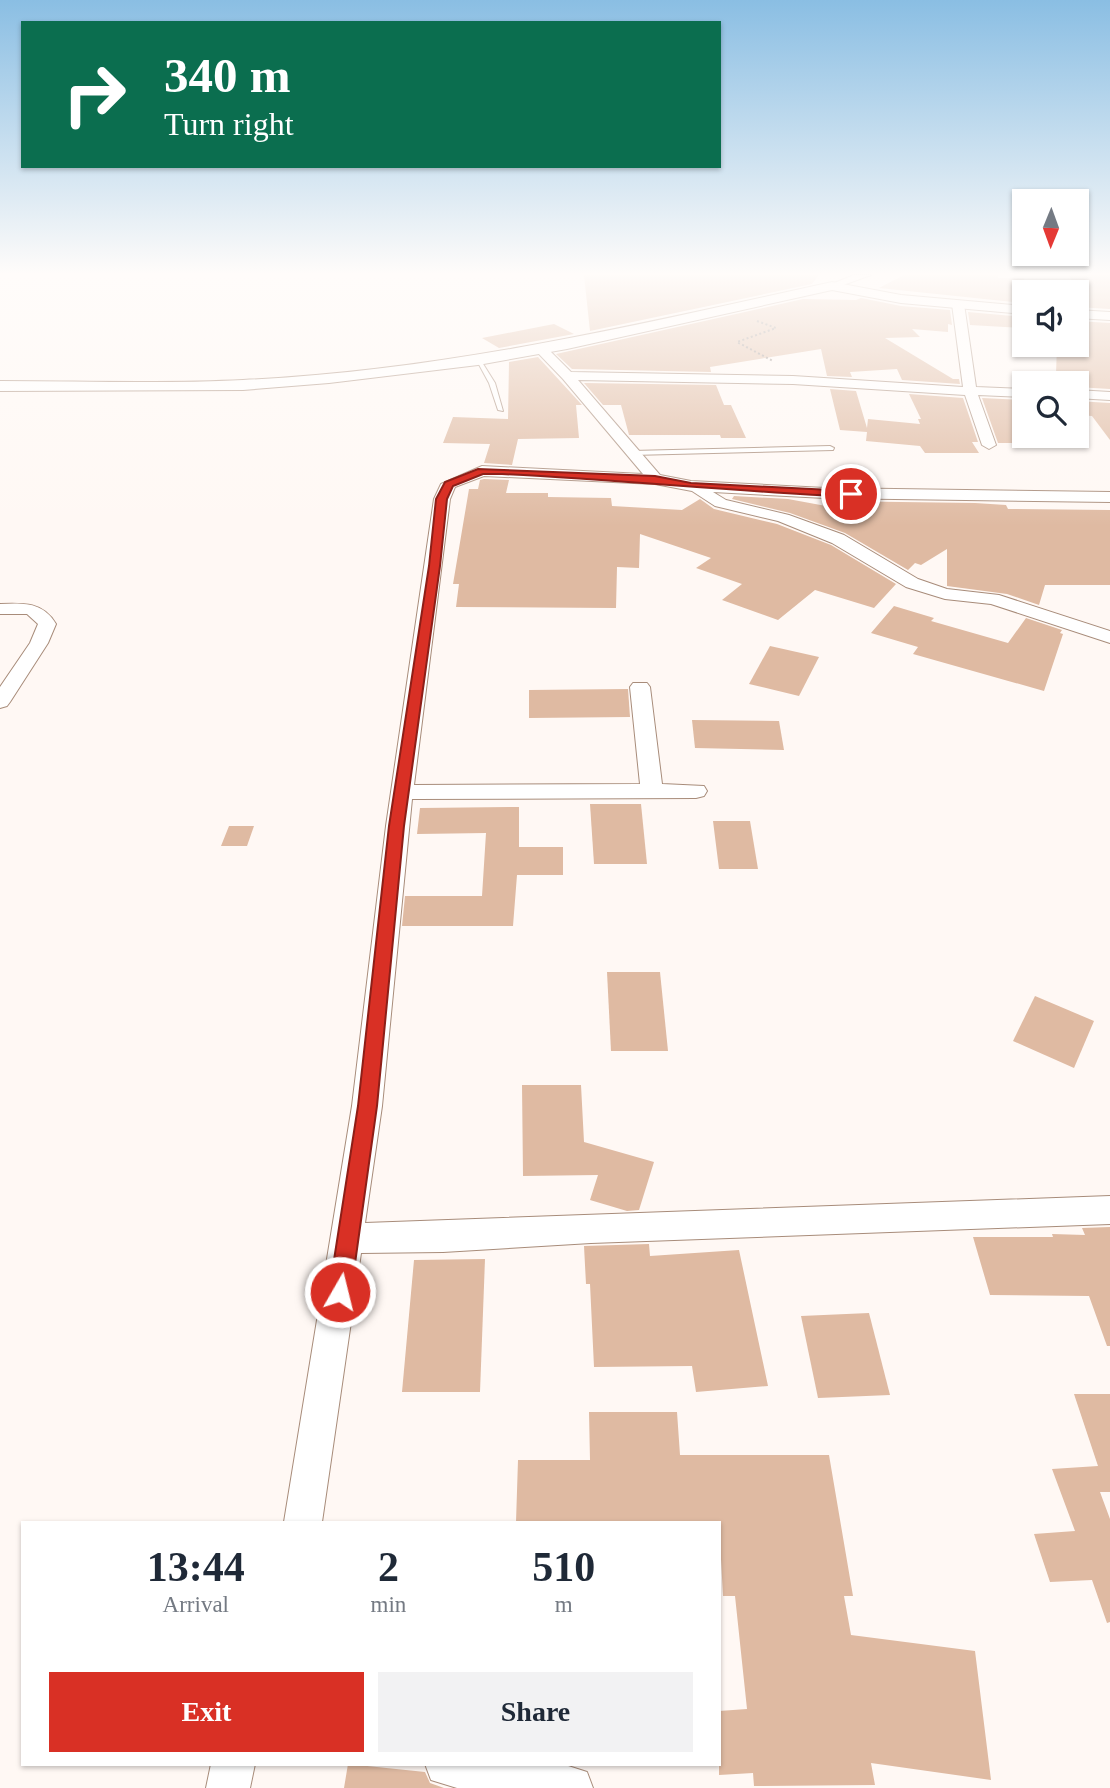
<!DOCTYPE html>
<style>
body{margin:0;font-family:Georgia,serif;background:#f2f2f3;color:#1f2937;height:100vh;display:flex;flex-direction:column;font-size:26px;white-space:nowrap}
*{box-sizing:border-box;margin:0}
p{font-size:23px;color:#747a83}
.icon{flex:none;width:38px;height:38px;fill:none;stroke:currentColor;stroke-width:2;stroke-linecap:round;stroke-linejoin:round}
.map{position:relative;flex:1;overflow:hidden}
.sheet{position:absolute;left:21px;top:1521px;width:700px;height:245px;display:flex;flex-direction:column;background:#fff;border-radius:0px;box-shadow:0 2px 5px #0004}
.sheet>*{flex:none}
.hud{position:absolute;left:21px;top:21px;width:700px;height:147px;border-radius:0px;box-shadow:0 2px 5px #0004;background:#0b6e4f;color:#fff;overflow:hidden}
.needle{width:46px;rotate:181deg}
.buttons{position:absolute;left:1012px;top:189px;display:grid;gap:14px}
.buttons a{display:grid;place-items:center;width:77px;height:77px;border-radius:0px;background:#fff;box-shadow:0 2px 5px #0004;font-size:35px}
.pin{position:absolute;display:grid;place-items:center;width:60px;height:60px;color:#fff;margin:-30px;border:4px solid #fff;border-radius:50%;box-shadow:0 2px 7px #0007}
.me{position:absolute;width:77px;margin:-38px;rotate:8deg;stroke-linejoin:round;filter:drop-shadow(0 0 5px #0008)}
.turn{display:flex;align-items:center;gap:24px;height:147px;padding:0 28px;font-size:32px}
.turn .icon{width:91px;height:91px;stroke-width:2.5}
.turn b{display:block;font-size:49px;line-height:60px}
.eta{display:flex;justify-content:space-evenly;align-items:center;height:119px;text-align:center}
.eta b{font-size:42px;font-weight:800;line-height:49px}
.cta{display:flex;gap:14px;margin-top:auto;padding:14px 28px}
.cta a{flex:1;height:80px;border-radius:0px;background:#d93025;color:#fff;font-size:28px;font-weight:800;line-height:80px;text-align:center}
.cta a+a{background:#f2f2f3;color:#1f2937}
.map>svg:first-child{display:block}
.building{fill:#dfbaa2}
.lines{fill:none;stroke-linecap:round;stroke-linejoin:round}
.service-casing{stroke:#a88c7a;stroke-width:2}
.minor-casing{stroke:#a88c7a;stroke-width:2}
.tertiary-casing{stroke:#a88c7a;stroke-width:2}
.path{stroke:#958b86;stroke-width:2;stroke-dasharray:2 2.5;stroke-linecap:butt}
.service{fill:#fff;fill-rule:evenodd}
.minor{fill:#fff;fill-rule:evenodd}
.tertiary{fill:#fff;fill-rule:evenodd}
.route{fill:#d93025;stroke:#8d1f18;stroke-width:2}
</style>
<div class="map">
<svg width="1110" height="1788" viewBox="0 0 1110 1788">
<rect width="100%" height="100%" fill="#fff8f4"/>
<!-- building -->
<g class="building">
<polygon points="584,275 819,275 812,284 590,331"/>
<polygon points="904,275 998,275 998,278 1024,278 1024,303 879,288"/>
<polygon points="1068,275 1110,275 1110,309 1076,307 1076,286"/>
<polygon points="861,298 901,306 950,310 952,325 948,324 948,332 912,329 920,337 885,338 953,379 959,379 960,384 902,380 897,369 850,372 852,377 827,376 821,349 710,367 711,372 572,369 556,354 803,299 856,300"/>
<polygon points="968,312 1024,317 1024,328 970,325"/>
<polygon points="1076,321 1110,323 1110,389 1076,387 1076,378 1056,374 1057,345 1076,345"/>
<polygon points="554,324 574,334 499,348 482,338"/>
<polygon points="538,357 582,405 576,405 579,438 518,439 512,465 484,463 490,444 443,443 453,417 508,419 509,362"/>
<polygon points="584,383 716,385 724,405 731,405 746,438 721,438 720,435 629,435 621,405 603,405"/>
<polygon points="830,389 856,391 867,428 868,419 920,424 918,419 921,419 909,394 963,398 978,442 972,442 979,453 925,453 920,446 866,441 867,432 840,430"/>
<polygon points="982,398 1024,400 1024,443 998,443"/>
<polygon points="1076,401 1110,403 1110,440 1092,416 1076,415"/>
<polygon points="484,479 509,480 506,493 548,493 548,497 611,498 612,506 682,510 700,499 714,509 777,524 831,545 896,584 874,608 815,590 778,620 722,600 742,584 696,568 711,558 640,534 639,568 617,567 616,608 456,607 459,584 453,584 469,489 478,489 480,480"/>
<polygon points="734,496 788,499 826,506 826,501 975,503 1006,505 1008,509 1110,510 1110,585 1045,585 1039,605 1007,594 947,586 947,549 921,565 915,563 908,570 845,533 790,513 732,499"/>
<polygon points="894,606 934,618 931,621 1008,643 1026,618 1062,630 1060,633 1063,634 1044,691 913,654 918,647 871,633"/>
<polygon points="770,646 819,657 799,696 749,684"/>
<polygon points="628,689 630,717 529,718 529,690"/>
<polygon points="692,720 779,721 784,750 695,748"/>
<polygon points="590,804 641,804 647,864 594,864"/>
<polygon points="519,807 519,847 563,847 563,875 517,875 513,926 402,926 405,896 482,896 486,833 417,834 420,808"/>
<polygon points="713,821 750,821 758,869 719,869"/>
<polygon points="229,826 254,826 247,846 221,846"/>
<polygon points="607,972 660,972 668,1051 611,1051"/>
<polygon points="1035,996 1094,1021 1074,1068 1013,1041"/>
<polygon points="522,1085 581,1085 584,1142 654,1162 639,1210 627,1211 590,1200 598,1175 523,1176"/>
<polygon points="1110,1227 1110,1346 1107,1346 1089,1296 990,1295 973,1237 1053,1237 1052,1234 1085,1235 1082,1228"/>
<polygon points="649,1244 650,1256 739,1250 768,1386 696,1392 692,1366 594,1367 590,1284 586,1284 584,1246"/>
<polygon points="485,1259 480,1392 402,1392 414,1260"/>
<polygon points="869,1313 890,1395 818,1398 801,1316"/>
<polygon points="1074,1394 1110,1394 1110,1492 1100,1492 1110,1519 1110,1622 1107,1623 1092,1580 1050,1582 1034,1534 1075,1531 1052,1469 1098,1466"/>
<polygon points="589,1412 677,1412 680,1455 829,1455 853,1596 844,1596 851,1635 975,1651 991,1780 871,1763 875,1785 754,1786 753,1773 719,1775 719,1711 747,1709 735,1596 723,1596 719,1522 516,1522 518,1460 590,1460"/>
<polygon points="348,1764 425,1772 430,1783 444,1788 344,1788"/>
</g>
<g class="lines">
<!-- service casing -->
<g class="service-casing">
<g id="service">
<polygon points="476,359 480,359 495,383 503,411 498,410 489,383"/>
<polygon points="830,446 834,448 833,450 632,455 628,453 632,451"/>
</g>
</g>
<!-- minor casing -->
<g class="minor-casing">
<g id="minor">
<polygon points="854,275 871,275 832,289 827,286"/>
<polygon points="958,301 964,304 976,387 1024,389 1024,397 978,395 996,445 989,449 982,445 965,395 793,384 578,380 660,475 691,481 825,488 1110,492 1110,502 825,498 713,492 726,500 789,515 844,535 918,579 947,589 999,595 1110,631 1110,643 991,604 945,599 906,587 832,543 778,521 715,506 692,491 655,484 484,476 455,487 450,499 414,785 640,784 630,687 633,683 647,683 650,687 662,784 704,786 707,791 704,796 696,798 412,799 382,1106 365,1223 1110,1196 1110,1224 591,1243 443,1252 361,1253 322,1522 284,1522 352,1106 386,826 434,499 441,484 482,466 643,474 563,379 537,352 537,346 545,346 571,372 793,376 963,387 952,304"/>
<polygon points="1076,390 1110,392 1110,400 1076,398"/>
<path d="M0,604C24,603 43,602 56,624L48,643L10,702L7,706L0,708V687L30,643L38,624L27,614H0Z"/>
<polygon points="211,1764 255,1764 250,1788 206,1788"/>
<polygon points="425,1764 562,1764 587,1772 593,1788 457,1788 431,1780"/>
</g>
</g>
<!-- tertiary casing -->
<g class="tertiary-casing">
<g id="tertiary">
<path d="M832,282L901,295L1024,306V314L901,303L832,290L567,349L478,365L329,383L243,390L0,391V381C81,381 163,384 243,380C443,371 638,325 832,282Z"/>
<polygon points="1076,310 1110,312 1110,320 1076,318"/>
</g>
</g>
<!-- path -->
<polyline class="path" points="757,321 776,328 737,342 773,361"/>
<!-- service -->
<use href="#service" class="service"/>
<!-- minor -->
<use href="#minor" class="minor"/>
<!-- tertiary -->
<use href="#tertiary" class="tertiary"/>
</g>
<!-- sky -->
<linearGradient id="sky" x2="0" y2="1"><stop stop-color="#8abee3"/><stop offset="0.52" stop-color="#fffcfa"/><stop offset="1" stop-color="#fffcfa" stop-opacity="0"/></linearGradient>
<rect width="1110" height="526" fill="url(#sky)"/>
<!-- route -->
<path class="route" d="M478,469L655,476L691,483L851,491L856,494L851,497C734,491 619,480 502,474H483L453,486L447,499L440,566L404,826L377,1106L351,1292L348,1299L340,1302L332,1299L329,1292L358,1106L389,826L429,566L436,499L445,482Z"/>
</svg>
<div class="buttons">
<a><svg class="needle" viewBox="-14 -14 28 28"><path d="M0-13l5 13h-10z" fill="#e53935"/><path d="M0 13l5-13h-10z" fill="#747a83"/></svg></a>
<a><svg class="icon" aria-label="sound" viewBox="0 0 24 24"><path d="M4 9h4l5-4v14l-5-4H4zM17 9q2 3 0 6"/></svg></a>
<a><svg class="icon" aria-label="search" viewBox="0 0 24 24"><circle cx="10" cy="10" r="6"/><path d="M15 15l6 6"/></svg></a>
</div>
<div class="pin" style="left:851px;top:494px;background:#d93025"><svg class="icon" aria-label="arrive" viewBox="0 0 24 24"><path d="M6 21V4h12l-3 4 3 4H6"/></svg></div>
<svg class="me" style="left:340px;top:1292px" viewBox="-20 -20 40 40"><circle r="17" fill="#d93025" stroke="#fff" stroke-width="3"/><path d="M0-11L8 9 0 5-8 9z" fill="#fff"/></svg>
<div class="hud">
<div class="turn"><svg class="icon" aria-label="right" viewBox="0 0 24 24"><path d="M7 20v-9h11M14 6l5 5-5 5"/></svg><div><b>340 m</b>Turn right</div></div>
</div>
<section class="sheet">
<div class="eta">
<div><b>13:44</b><p>Arrival</p></div>
<div><b>2</b><p>min</p></div>
<div><b>510</b><p>m</p></div>
</div>
<div class="cta"><a>Exit</a><a>Share</a></div>
</section>
</div>
